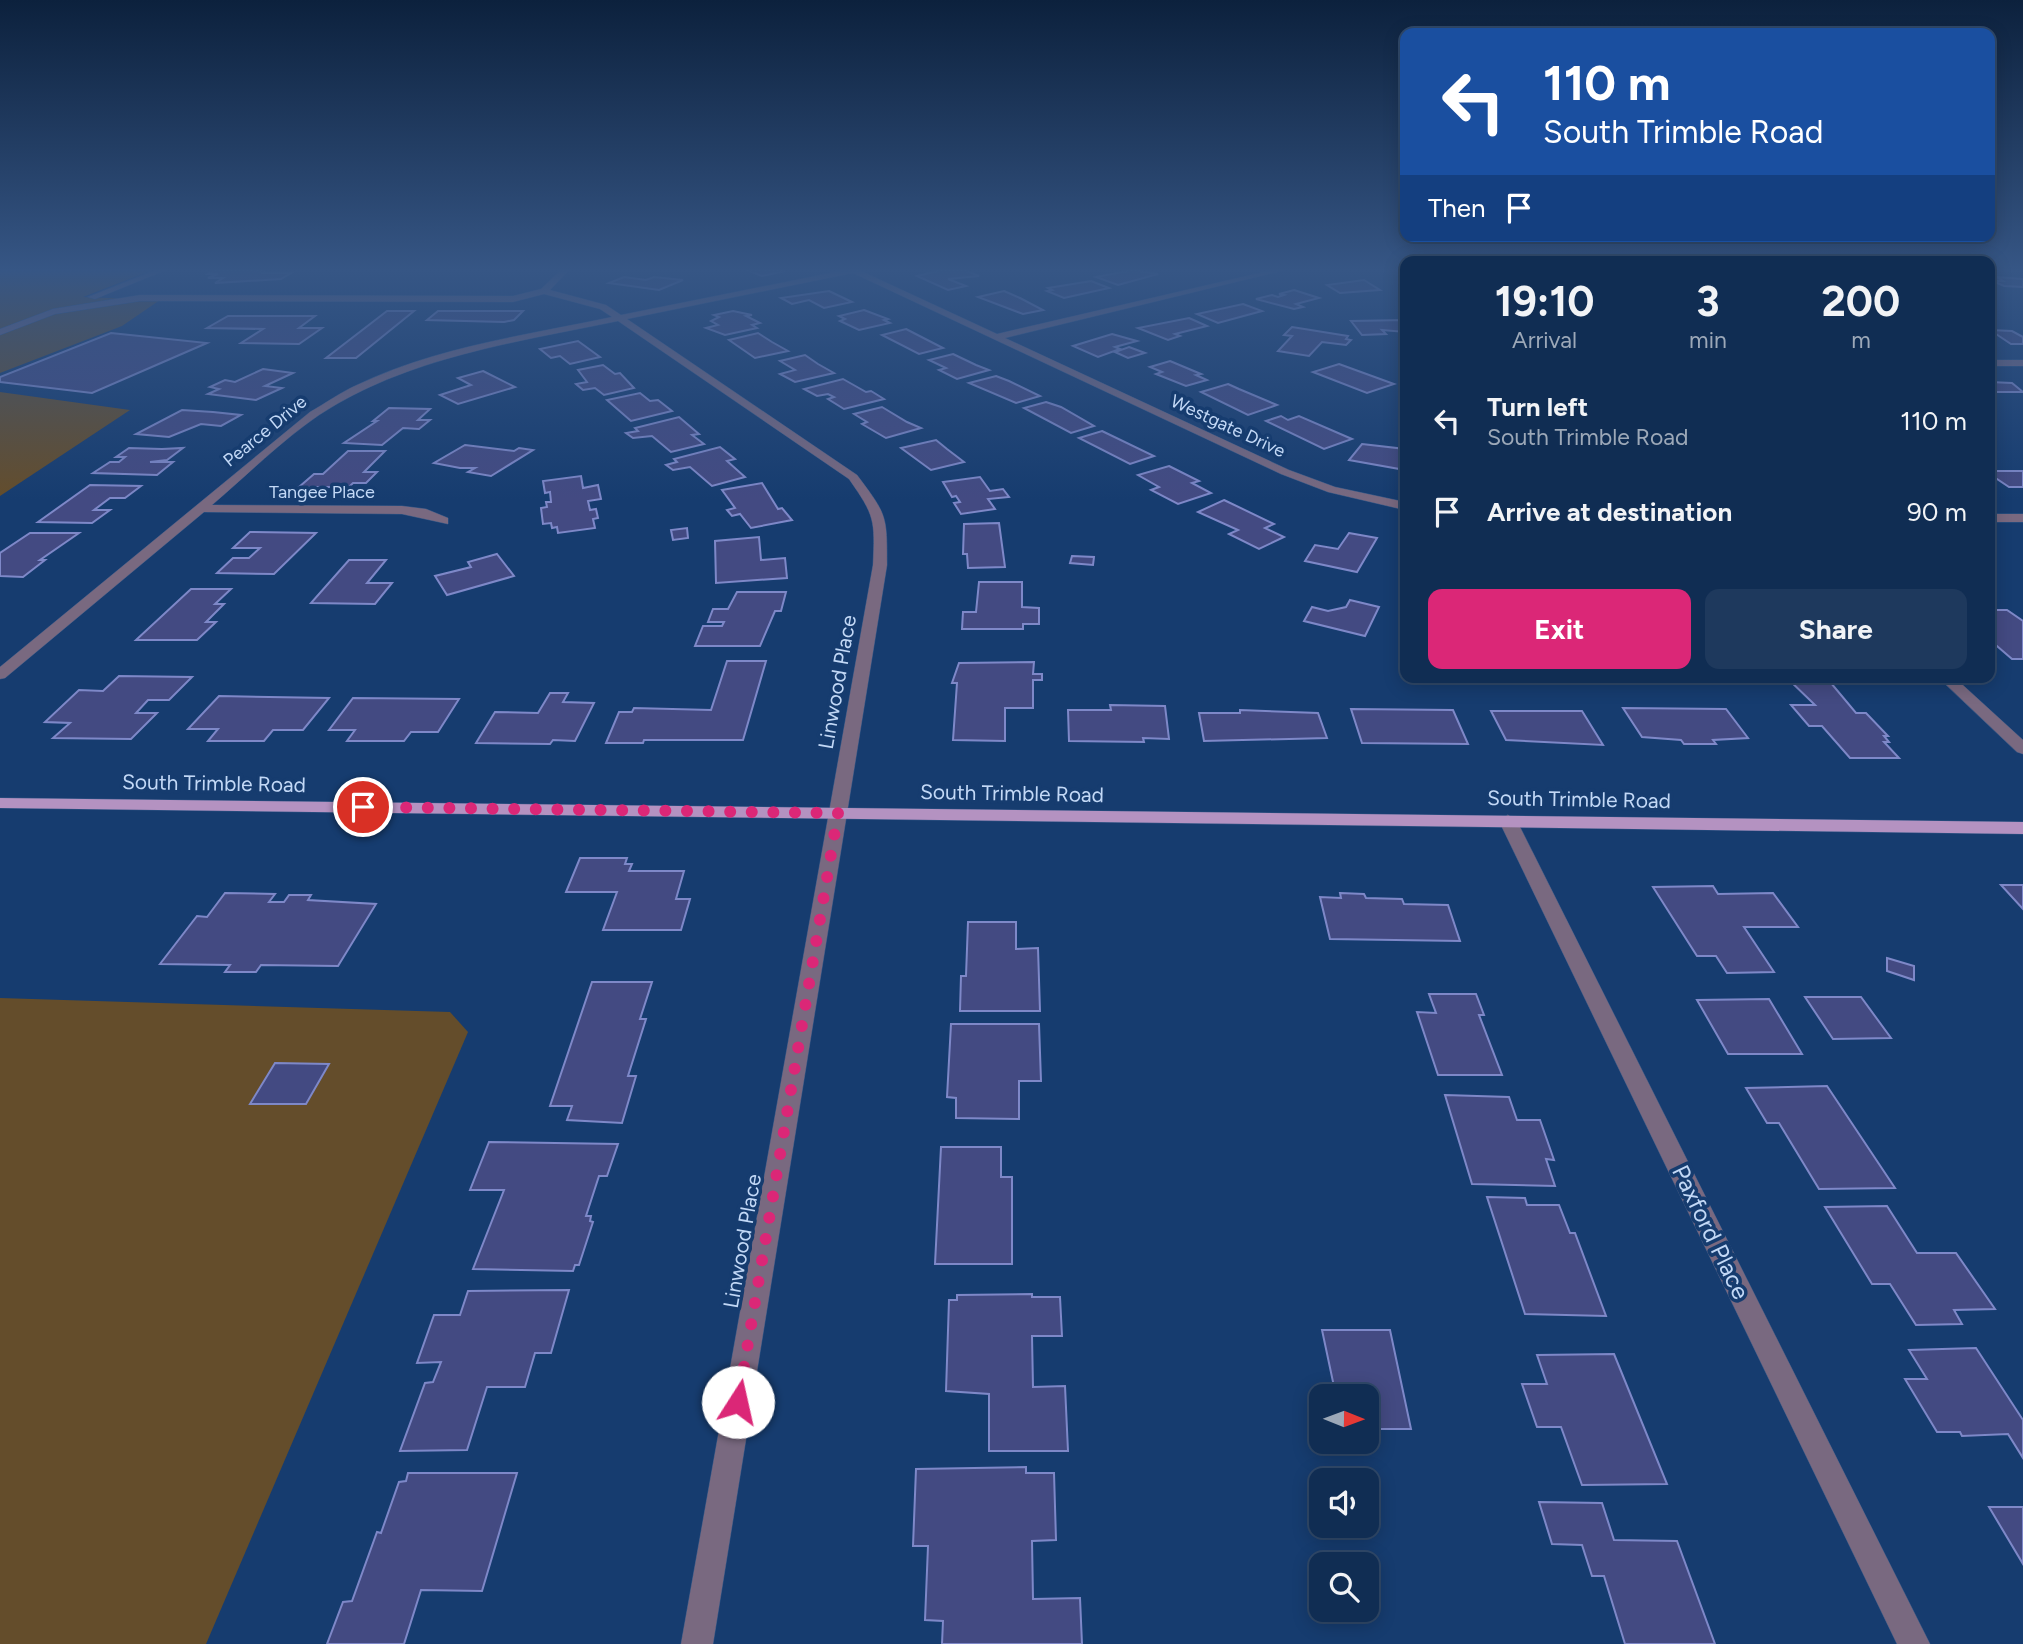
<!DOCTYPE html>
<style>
body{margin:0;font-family:Figtree,sans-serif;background:#1e395d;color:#f1f3f6;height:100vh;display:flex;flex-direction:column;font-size:26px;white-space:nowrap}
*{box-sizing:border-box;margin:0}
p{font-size:23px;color:#9ca8b8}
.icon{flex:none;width:38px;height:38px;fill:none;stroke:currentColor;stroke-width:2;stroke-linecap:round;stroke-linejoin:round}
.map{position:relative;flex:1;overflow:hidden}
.drawer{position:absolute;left:1400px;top:256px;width:595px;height:427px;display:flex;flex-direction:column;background:#102d53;border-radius:14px;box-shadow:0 4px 18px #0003,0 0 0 2px #30496a}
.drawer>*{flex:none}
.top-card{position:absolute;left:1400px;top:28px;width:595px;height:214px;border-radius:14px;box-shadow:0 4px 18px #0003,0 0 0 2px #30496a;background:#1a4fa0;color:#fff;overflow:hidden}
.needle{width:46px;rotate:91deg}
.fabs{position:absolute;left:1309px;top:1384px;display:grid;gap:14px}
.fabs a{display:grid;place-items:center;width:70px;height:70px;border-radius:14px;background:#102d53;box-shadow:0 4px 18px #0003,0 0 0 2px #30496a;font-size:35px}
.pin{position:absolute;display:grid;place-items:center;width:60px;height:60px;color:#fff;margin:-30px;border:4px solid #fff;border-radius:50%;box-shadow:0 2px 7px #0007}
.me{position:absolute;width:77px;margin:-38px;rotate:10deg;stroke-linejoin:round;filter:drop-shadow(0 0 5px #0008)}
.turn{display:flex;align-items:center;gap:24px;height:147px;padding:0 28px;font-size:32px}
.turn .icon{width:91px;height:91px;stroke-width:2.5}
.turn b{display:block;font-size:49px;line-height:60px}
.then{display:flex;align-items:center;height:66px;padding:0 28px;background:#0003;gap:14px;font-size:26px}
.eta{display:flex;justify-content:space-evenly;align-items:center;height:119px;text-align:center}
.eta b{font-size:42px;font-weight:700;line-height:49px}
.cta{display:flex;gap:14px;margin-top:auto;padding:14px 28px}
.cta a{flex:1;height:80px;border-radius:14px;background:#db2777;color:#fff;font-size:28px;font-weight:700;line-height:80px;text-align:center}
.cta a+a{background:#1e395d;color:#f1f3f6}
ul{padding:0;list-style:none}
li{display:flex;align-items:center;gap:21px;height:91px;padding:0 28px}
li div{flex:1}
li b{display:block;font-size:26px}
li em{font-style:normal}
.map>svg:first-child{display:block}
.green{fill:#644d2b}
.building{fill:#434a82;stroke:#7e88c8;stroke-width:2}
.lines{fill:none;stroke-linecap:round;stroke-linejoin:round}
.minor-casing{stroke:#355887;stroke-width:1}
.major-casing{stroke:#355887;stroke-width:1}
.minor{fill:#796980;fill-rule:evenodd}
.major{fill:#b492c1;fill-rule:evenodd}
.route{stroke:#db2777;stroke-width:12;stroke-dasharray:0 21.6}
.labels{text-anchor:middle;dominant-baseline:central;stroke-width:7;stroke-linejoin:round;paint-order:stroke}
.far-street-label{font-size:18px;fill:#c2d8f6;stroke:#163c6f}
.street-label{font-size:21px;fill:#c2d8f6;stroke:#163c6f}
.near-street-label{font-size:24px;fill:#c2d8f6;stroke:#163c6f}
</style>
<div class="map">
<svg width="2023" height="1644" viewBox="0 0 2023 1644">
<rect width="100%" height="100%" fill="#163c6f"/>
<!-- green -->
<g class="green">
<polygon points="0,270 152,270 83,297 160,300 122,326 0,373"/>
<polygon points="0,392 130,410 0,496"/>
<polygon points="0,998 450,1012 468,1032 206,1644 0,1644"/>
</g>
<!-- building -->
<g class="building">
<polygon points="215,270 265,271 261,273 291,273 281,279 215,283 223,278 208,278 218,274 208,274"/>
<polygon points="747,270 781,270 785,271 762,276"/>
<polygon points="942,270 965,270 979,276 948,279 966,286 948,290 917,276"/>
<polygon points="1133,270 1158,274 1118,285 1096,277"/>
<polygon points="624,277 646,280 654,277 683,280 659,290 609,283"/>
<polygon points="1997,277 2023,279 2023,287 2004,286 1993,281 2003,281"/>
<polygon points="1364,280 1380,290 1340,293 1327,285"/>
<polygon points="1091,281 1109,288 1064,298 1047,291 1052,290 1048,288"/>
<polygon points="1294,290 1319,298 1296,304 1303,307 1294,309 1256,299 1272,295 1278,297 1284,295 1279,294"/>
<polygon points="829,291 852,302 824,308 809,300 792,304 781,298"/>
<polygon points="1004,291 1020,298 1043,310 1023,314 978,297"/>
<polygon points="1243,304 1262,311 1218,323 1197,314"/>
<polygon points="864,310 888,319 884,320 890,323 859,330 840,321 845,319 839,316"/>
<polygon points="387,311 414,311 356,358 326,358"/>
<polygon points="438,311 523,311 514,320 504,322 427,320"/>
<polygon points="733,311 752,315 746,316 760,323 752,325 757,328 725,335 706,328 718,325 711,321 719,317 714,315"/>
<polygon points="228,316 315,316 299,328 322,328 299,344 241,343 263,329 207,328"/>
<polygon points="1189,318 1207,326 1175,334 1180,336 1168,340 1138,328"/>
<polygon points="1405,320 1405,332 1382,330 1386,334 1362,335 1351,321"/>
<polygon points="1292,327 1348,336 1346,339 1351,340 1346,345 1322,342 1309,356 1278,351 1292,336 1284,335"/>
<polygon points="906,329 943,348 919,354 882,335"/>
<polygon points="1990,330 2012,331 2023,337 2023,344 2011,344"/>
<polygon points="111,333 207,343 92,393 0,382 0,377"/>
<polygon points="758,333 772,342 788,351 755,358 729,340"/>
<polygon points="1112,334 1137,341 1115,347 1120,349 1098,357 1073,346"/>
<polygon points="578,341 600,357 570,364 560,356 551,358 540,349"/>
<polygon points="1129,347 1145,353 1128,358 1115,352"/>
<polygon points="953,354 976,365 989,370 957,379 939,370 946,368 929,360"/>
<polygon points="805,355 818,364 834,373 795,382 780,374 795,370 780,361"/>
<polygon points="1170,361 1201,374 1196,375 1207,380 1186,386 1156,374 1162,372 1150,367"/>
<polygon points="1339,364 1394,384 1367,393 1313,372"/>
<polygon points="603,365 615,374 620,373 634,388 604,395 595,388 583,390 576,384 587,382 578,370"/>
<polygon points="263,369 293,373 265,386 282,388 256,400 208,394 219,389 210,387 225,380 235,382"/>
<polygon points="483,371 515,387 458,404 440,395 471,385 458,378"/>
<polygon points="996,376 1009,381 1040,396 1016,403 969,383"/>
<polygon points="843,379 866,392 871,391 884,399 844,409 828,399 834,397 828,394 817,396 804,389"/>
<polygon points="1990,382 2012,383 2023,392 1990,392"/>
<polygon points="1228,384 1239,389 1277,405 1248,415 1201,392"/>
<polygon points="640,393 650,401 658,400 672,411 631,421 607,400"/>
<polygon points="1046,402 1061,407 1094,426 1071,433 1024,408"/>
<polygon points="882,407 907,422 921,428 886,438 862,424 867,422 854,414"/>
<polygon points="389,408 430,409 418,420 430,420 419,429 403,428 382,445 344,443 377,421 373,421"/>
<polygon points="182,410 213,412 241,415 221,426 201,424 169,437 136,434"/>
<polygon points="1281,416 1288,420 1299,416 1352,439 1324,449 1266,421"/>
<polygon points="679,417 699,434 692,435 704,444 671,452 652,436 633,438 626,433 638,431 635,428"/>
<polygon points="1102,431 1154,456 1130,464 1079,438"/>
<polygon points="936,440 947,449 964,462 931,470 901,448"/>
<polygon points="1362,444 1405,449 1405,470 1349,460"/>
<polygon points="465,445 514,451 519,448 533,450 491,476 468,472 475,468 460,468 434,463"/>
<polygon points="720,447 735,459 727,461 745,477 712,486 690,467 673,470 666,465 677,462 674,459"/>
<polygon points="129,448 162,449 183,448 167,460 150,462 173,462 157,475 93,473 110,462 119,462 125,457 116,457"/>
<polygon points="348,451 385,451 364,472 377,472 366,483 353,483 349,487 299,487 314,474 323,474"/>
<polygon points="1169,466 1199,481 1192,483 1211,493 1178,504 1151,490 1159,487 1138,475"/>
<polygon points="1990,467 1995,471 2023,471 2023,487 2009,487 1997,479 1990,479"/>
<polygon points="581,476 583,488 598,485 601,499 588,501 590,510 596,509 598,518 593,519 595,528 558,533 557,527 552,528 551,523 543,524 541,508 547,507 546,502 551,502 550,492 545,493 543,481"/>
<polygon points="980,477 990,491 1003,489 1009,497 988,499 995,509 961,514 954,503 960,502 956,496 952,497 943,482"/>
<polygon points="762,483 778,509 782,508 792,520 751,528 740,514 732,516 727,510 735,508 722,490"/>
<polygon points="90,485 141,486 125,498 110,498 94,510 110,510 92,523 38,522"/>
<polygon points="1224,500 1274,524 1265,528 1284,537 1259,549 1229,534 1238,530 1198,512"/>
<polygon points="999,523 1005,567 968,568 967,554 963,554 964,524"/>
<polygon points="687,528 688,538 673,540 671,530"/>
<polygon points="250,532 316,533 274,574 217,573 233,558 249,558 260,548 233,548"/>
<polygon points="30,533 79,533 40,560 45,560 23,577 0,576 0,553"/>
<polygon points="1349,533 1377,538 1357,572 1305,561 1315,545 1338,549"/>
<polygon points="759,537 761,560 785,558 787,578 716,583 715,541"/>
<polygon points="497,554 514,576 447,595 435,576 471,567 468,562"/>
<polygon points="1072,556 1094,557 1093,565 1070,563"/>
<polygon points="349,560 386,560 367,583 392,583 375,604 311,603"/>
<polygon points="979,582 1022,582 1022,607 1039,608 1039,624 1023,624 1023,629 962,629 963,612 976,612"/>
<polygon points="191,589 231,589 215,604 224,604 206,622 216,622 197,640 136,640"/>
<polygon points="737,592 786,592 781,611 775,611 760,646 695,646 703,626 722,626 724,622 708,622 713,609 728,609"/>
<polygon points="1350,600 1379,607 1365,636 1304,621 1312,607 1328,611 1346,607"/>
<polygon points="1990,610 2007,610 2023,621 2023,659 2012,659 1990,640"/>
<polygon points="727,661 766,661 743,740 644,740 643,743 606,743 619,712 632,712 634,708 711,710"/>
<polygon points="1034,662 1033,674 1042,674 1042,680 1033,680 1033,708 1005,708 1005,741 953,740 957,683 952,683 959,663"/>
<polygon points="119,676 192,677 169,700 148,700 136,713 157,713 131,739 53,738 70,723 45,722 79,690 103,691"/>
<polygon points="1786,677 1826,677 1856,713 1866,713 1888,736 1884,736 1889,742 1884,742 1899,758 1850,758 1822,726 1809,726 1791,705 1815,705"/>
<polygon points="550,693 568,693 563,702 594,703 575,741 553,740 550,744 476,743 495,712 538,713"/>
<polygon points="219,696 329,698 303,730 273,730 264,741 208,741 218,729 188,729"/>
<polygon points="353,698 459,699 438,732 411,732 404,741 347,741 355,730 329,730"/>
<polygon points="1110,705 1165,706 1169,739 1143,738 1144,742 1069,741 1068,710 1111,710"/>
<polygon points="1623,708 1726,709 1748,738 1713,740 1716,744 1684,744 1681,740 1642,737"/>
<polygon points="1351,709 1453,710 1468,744 1362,743"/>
<polygon points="1240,710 1318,713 1327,738 1204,741 1199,713 1240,713"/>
<polygon points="1491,711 1582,711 1603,745 1506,740"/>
<polygon points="580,858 627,858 625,864 632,864 629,871 684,871 676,899 690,899 681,930 603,930 617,892 566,892"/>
<polygon points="2001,885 2023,885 2023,909"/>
<polygon points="1713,886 1718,894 1773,893 1798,927 1744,927 1774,972 1727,973 1716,956 1697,956 1653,887"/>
<polygon points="225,893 275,894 269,902 284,902 289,895 311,895 308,900 376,904 338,966 261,965 256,972 225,972 230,965 160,964 197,916 207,917"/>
<polygon points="1340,893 1364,894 1366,898 1402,899 1404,904 1448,905 1460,941 1330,939 1320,897 1341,898"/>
<polygon points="968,922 1016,922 1016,949 1038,948 1040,1011 960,1011 961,976 966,976"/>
<polygon points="1887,958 1914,966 1914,980 1887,971"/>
<polygon points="592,982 652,982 640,1019 646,1019 628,1076 636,1076 622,1123 567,1120 572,1106 550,1106"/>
<polygon points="1429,994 1476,994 1484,1015 1479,1015 1502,1075 1438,1075 1417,1012 1436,1013"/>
<polygon points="1805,997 1861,997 1891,1038 1833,1039"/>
<polygon points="1769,999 1802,1054 1728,1054 1697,1000"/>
<polygon points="951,1024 1039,1024 1041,1081 1019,1081 1019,1119 956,1118 956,1098 947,1097"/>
<polygon points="275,1063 329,1064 306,1104 250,1104"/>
<polygon points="1827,1086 1895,1188 1819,1189 1779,1123 1767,1123 1746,1088"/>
<polygon points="1445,1095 1509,1097 1517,1120 1540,1120 1554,1160 1546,1159 1555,1186 1472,1184"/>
<polygon points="489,1142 618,1144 607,1176 599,1176 586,1216 591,1216 590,1221 593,1222 579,1265 575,1265 573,1271 473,1269 504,1190 470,1190"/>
<polygon points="941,1147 1001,1147 1001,1177 1012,1177 1012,1264 935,1264"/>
<polygon points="1487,1197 1525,1198 1527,1205 1559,1205 1570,1233 1575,1233 1606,1316 1525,1314"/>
<polygon points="1887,1206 1917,1253 1956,1253 1995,1309 1954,1310 1962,1324 1916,1325 1890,1284 1872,1284 1825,1207"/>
<polygon points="569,1290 551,1353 535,1353 525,1387 487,1387 467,1450 400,1451 425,1383 433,1382 441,1362 417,1363 434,1315 460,1315 468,1291"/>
<polygon points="1032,1294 1032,1297 1060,1297 1062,1336 1032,1336 1033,1387 1065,1386 1068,1451 989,1451 989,1394 946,1391 949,1300 957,1300 957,1295"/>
<polygon points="1322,1330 1390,1330 1411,1429 1367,1429 1367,1396 1336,1396"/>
<polygon points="1976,1348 2023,1420 2023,1458 2008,1434 1962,1436 1960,1432 1937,1432 1905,1379 1927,1379 1909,1350"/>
<polygon points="1614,1354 1667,1484 1582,1485 1561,1427 1537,1427 1522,1384 1547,1384 1537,1355"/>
<polygon points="1026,1467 1026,1473 1054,1473 1056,1540 1032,1541 1033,1599 1080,1598 1082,1644 942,1644 943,1621 925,1620 928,1546 913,1546 916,1469"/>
<polygon points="408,1473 517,1473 482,1591 421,1590 404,1644 327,1644 343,1602 352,1601 377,1532 381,1533 399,1482 406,1481"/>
<polygon points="1539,1502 1602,1503 1614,1540 1677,1541 1715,1644 1625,1644 1604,1576 1592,1576 1582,1545 1552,1544"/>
<polygon points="1989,1507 2023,1507 2023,1564"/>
</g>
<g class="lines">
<!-- minor casing -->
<g class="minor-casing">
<g id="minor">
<polygon points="156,270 166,270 95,299 88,297"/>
<path d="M561,270H569L550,290L606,305L621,315L845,270H859L997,334L1272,270H1285L1005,338L1289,470L1335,487L1405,502V510L1328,492L1281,474L853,273L627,319L857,475C887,515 887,515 887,565L713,1644H681L873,565C875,520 875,516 849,479L618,321C517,342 407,357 319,415C281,441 247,475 212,505L402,506L426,509L448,518V524L402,514L204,512L5,678L0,679V667L310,412C326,403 341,392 357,385C436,347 527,335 612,317L600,309L544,294L513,302L140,301L55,314L0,335V329L53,309L140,295L513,296L541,289Z"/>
<rect x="1990" y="360" width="33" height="6"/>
<rect x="1990" y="514" width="33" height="8"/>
<polygon points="1938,677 1954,677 2023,740 2023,754 2017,752"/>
<polygon points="1508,815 1517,821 1930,1644 1897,1644 1499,821"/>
</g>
</g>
<!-- major casing -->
<g class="major-casing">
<polygon id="major" points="0,798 2023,822 2023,834 0,808"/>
</g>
<!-- minor -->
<use href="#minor" class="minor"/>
<!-- major -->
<use href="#major" class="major"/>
</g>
<!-- sky -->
<linearGradient id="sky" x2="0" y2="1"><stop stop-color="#0c213d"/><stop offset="0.54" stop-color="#365685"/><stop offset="1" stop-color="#365685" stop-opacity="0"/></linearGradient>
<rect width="2023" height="500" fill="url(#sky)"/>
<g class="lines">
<!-- route -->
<polyline class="route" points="363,807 838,813 738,1402"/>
</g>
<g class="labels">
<!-- far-street labels -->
<g class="far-street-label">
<text transform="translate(1228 426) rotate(25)">Westgate Drive</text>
<text transform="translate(265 431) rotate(-39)">Pearce Drive</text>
<text x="322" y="492">Tangee Place</text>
</g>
<!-- street labels -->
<g class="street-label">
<text transform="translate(837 682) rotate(-80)">Linwood Place</text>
<text transform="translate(214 783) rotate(1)">South Trimble Road</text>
<text transform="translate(1012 793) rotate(1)">South Trimble Road</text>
<text transform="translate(1579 799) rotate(1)">South Trimble Road</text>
<text transform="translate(742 1241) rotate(-80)">Linwood Place</text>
</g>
<!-- near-street labels -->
<g class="near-street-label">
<text transform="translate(1711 1232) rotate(64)">Paxford Place</text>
</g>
</g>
</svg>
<div class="fabs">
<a><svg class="needle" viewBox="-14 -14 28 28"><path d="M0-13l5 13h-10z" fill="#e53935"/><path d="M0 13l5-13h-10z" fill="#9ca8b8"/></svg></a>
<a><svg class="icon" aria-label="sound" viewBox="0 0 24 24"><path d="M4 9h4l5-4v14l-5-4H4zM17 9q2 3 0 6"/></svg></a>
<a><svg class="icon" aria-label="search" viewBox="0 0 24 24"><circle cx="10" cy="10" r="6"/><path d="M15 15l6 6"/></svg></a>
</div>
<div class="pin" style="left:363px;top:807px;background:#d93025"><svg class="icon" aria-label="arrive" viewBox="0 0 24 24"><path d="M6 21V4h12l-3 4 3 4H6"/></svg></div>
<svg class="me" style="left:738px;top:1402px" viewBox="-20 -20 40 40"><circle r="19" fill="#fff"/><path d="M0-13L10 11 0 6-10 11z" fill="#db2777"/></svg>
<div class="top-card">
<div class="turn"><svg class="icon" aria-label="left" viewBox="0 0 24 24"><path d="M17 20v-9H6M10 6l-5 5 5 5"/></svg><div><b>110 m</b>South Trimble Road</div></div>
<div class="then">Then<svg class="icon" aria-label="arrive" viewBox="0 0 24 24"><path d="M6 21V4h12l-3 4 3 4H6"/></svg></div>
</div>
<section class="drawer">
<div class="eta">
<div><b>19:10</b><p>Arrival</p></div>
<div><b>3</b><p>min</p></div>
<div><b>200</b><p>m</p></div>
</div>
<ul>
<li><svg class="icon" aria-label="left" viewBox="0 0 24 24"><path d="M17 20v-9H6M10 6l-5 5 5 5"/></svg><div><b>Turn left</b><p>South Trimble Road</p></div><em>110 m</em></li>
<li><svg class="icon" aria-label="arrive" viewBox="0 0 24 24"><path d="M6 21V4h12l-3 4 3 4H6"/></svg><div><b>Arrive at destination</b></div><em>90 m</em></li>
</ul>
<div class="cta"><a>Exit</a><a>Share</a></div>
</section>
</div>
